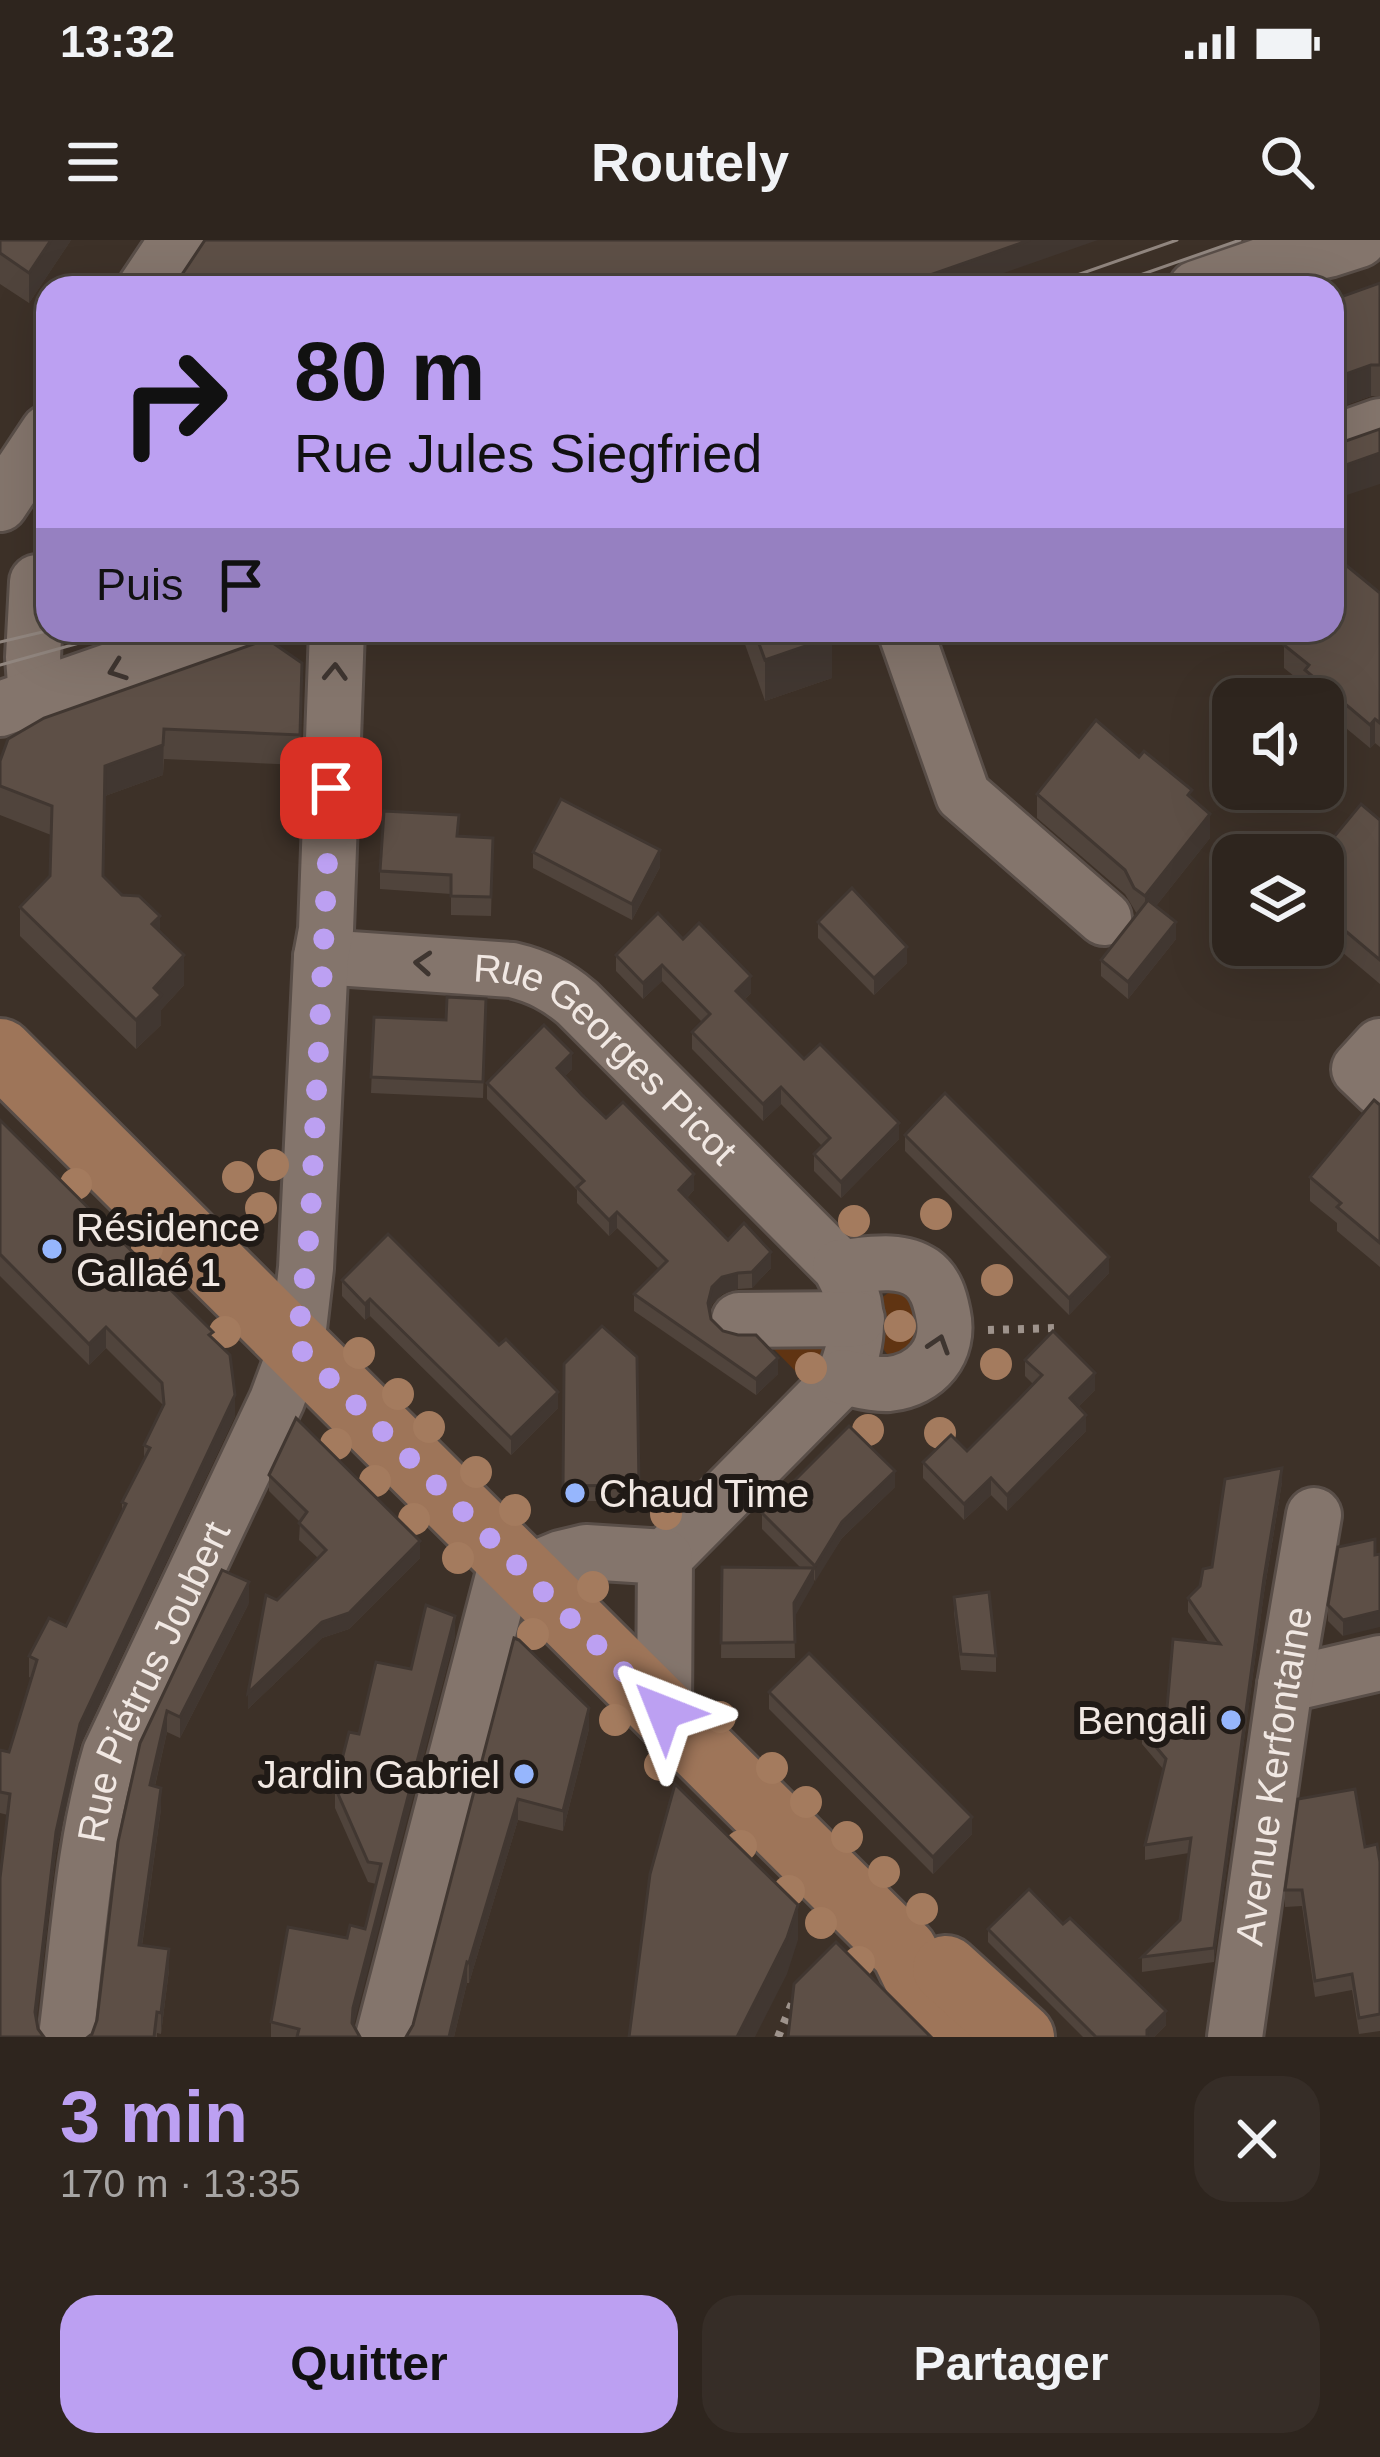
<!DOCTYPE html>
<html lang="fr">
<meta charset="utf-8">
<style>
body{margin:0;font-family:Arial,sans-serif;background:#362d27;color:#f1f3f6;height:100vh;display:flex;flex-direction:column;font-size:45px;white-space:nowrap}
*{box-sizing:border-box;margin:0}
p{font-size:39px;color:#a7a5a4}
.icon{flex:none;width:66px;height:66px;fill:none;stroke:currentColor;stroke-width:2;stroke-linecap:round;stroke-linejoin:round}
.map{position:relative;height:1797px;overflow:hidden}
.sheet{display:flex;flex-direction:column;background:#2e251e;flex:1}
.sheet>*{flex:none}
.hud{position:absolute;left:36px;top:36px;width:1308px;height:366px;border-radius:36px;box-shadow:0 12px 48px #0002,0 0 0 3px #49423c;background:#bca0f2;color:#111;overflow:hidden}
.buttons{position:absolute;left:1212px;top:438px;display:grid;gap:24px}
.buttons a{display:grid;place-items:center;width:132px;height:132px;border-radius:24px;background:#2e251e;box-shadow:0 12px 48px #0002,0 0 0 3px #49423c;font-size:60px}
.pin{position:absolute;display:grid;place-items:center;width:102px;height:102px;color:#fff;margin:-51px;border-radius:24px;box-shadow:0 6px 18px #0006}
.me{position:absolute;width:132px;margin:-66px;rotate:315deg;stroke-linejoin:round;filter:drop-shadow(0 0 9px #0008)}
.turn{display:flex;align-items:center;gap:42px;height:252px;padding:0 60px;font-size:54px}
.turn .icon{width:156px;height:156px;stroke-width:2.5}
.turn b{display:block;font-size:84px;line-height:102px}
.then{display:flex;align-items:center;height:114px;padding:0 60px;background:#0003;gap:24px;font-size:45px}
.round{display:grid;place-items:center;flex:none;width:126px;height:126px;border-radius:36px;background:#362d27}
.headline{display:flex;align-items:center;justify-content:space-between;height:204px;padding:0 60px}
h1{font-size:72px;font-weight:600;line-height:90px;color:#bca0f2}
.button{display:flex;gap:24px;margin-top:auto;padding:24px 60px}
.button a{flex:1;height:138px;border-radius:36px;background:#bca0f2;color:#111;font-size:48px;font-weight:600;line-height:138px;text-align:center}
.button a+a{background:#362d27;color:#f1f3f6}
.status{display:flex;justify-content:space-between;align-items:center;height:84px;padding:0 60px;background:#2e251e;direction:ltr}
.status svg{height:33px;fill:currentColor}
header{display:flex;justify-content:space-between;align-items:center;height:156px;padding:0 60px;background:#2e251e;font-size:54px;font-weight:600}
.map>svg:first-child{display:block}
.green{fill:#603412}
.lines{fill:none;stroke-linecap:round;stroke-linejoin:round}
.minor-casing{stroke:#594e48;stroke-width:60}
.major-casing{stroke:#594e48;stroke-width:72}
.path{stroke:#9e938c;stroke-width:8;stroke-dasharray:6 9;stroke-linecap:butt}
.minor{stroke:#84756c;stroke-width:54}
.major{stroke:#9e7559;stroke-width:66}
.tram{stroke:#91867f;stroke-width:3}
.tree{fill:#a47b5e}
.wall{fill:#50443c}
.shaded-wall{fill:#413731}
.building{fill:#5d4f46;stroke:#413731;stroke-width:3}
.oneway{stroke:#3e3530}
.route{stroke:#bca0f2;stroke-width:21;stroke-dasharray:0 37.8}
.poi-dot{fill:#96b6fd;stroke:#201a16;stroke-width:4.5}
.labels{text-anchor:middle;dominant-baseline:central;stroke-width:12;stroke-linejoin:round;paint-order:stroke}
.street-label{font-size:39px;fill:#f1e8e3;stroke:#201a16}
.poi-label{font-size:39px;fill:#f1e8e3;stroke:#201a16;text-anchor:start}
</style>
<div class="status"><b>13:32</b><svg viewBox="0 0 49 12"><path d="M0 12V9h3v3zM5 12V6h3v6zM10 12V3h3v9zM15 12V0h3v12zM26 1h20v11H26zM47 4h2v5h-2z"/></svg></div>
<header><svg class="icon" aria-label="menu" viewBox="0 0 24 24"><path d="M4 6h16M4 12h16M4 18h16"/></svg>Routely<svg class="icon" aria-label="search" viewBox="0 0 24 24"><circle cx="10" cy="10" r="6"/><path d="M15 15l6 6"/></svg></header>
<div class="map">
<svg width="1380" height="1797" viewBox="0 0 1380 1797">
<rect width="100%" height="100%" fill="#3d3128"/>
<!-- green -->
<g class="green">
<path d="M892,1050L912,1054L925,1098L893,1119C874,1107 880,1079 880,1059Z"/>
<polygon points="835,1089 826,1117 807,1143 764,1099"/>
</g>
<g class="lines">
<!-- minor casing -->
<g class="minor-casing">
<g id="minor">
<polyline points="145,48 177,0"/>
<polyline points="1196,48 1269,23 1328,10 1359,0"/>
<polyline points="1332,203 1380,186"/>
<polyline points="0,264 48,192"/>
<polyline points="905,390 963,555 1104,678"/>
<polyline points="36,457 33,417 37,342"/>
<polyline points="0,469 227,390"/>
<path id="s1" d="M321,717L512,730C538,736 557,746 577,763L840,1027C861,1064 861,1099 843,1137L665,1317"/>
<polyline points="1380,806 1359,829 1380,849"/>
<path d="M840,1027C866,1025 899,1017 922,1033C936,1043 940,1059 943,1074C951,1111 926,1140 889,1144C873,1145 858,1140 843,1137"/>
<polyline points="739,1080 857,1079"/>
<polyline points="525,1333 561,1318 586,1312 665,1317 664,1471"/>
<polyline points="1285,1445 1380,1423"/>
<path id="s2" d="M66,1797C78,1703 83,1604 110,1513L277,1160L297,1106L306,1028L321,717L326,690L337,390"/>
<polyline points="383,1797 508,1317"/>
<path id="s3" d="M1235,1797L1285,1445L1314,1275"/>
</g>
</g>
<!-- major casing -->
<g class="major-casing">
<g id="major">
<polyline points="0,812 904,1711 921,1746 965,1797"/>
<polyline points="946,1729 1021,1797"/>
</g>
</g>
<!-- path -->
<g class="path">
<polyline points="988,1090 1057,1088"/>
<polyline points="778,1797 795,1756"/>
</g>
<!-- minor -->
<use href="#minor" class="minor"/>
<!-- major -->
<use href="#major" class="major"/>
<!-- tram -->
<g class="tram">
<polyline points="1040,48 1177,0"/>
<polyline points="1103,48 1240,0"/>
<polyline points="0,402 51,390"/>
<polyline points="0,425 126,390"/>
</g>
</g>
<!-- trees -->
<g class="tree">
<circle cx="273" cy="925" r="16"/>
<circle cx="238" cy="937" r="16"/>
<circle cx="76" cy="944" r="16"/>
<circle cx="261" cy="968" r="16"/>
<circle cx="936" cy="974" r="16"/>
<circle cx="854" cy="981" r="16"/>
<circle cx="147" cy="1008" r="16"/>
<circle cx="997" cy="1040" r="16"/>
<circle cx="900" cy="1086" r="16"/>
<circle cx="225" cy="1092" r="16"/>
<circle cx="359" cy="1113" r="16"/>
<circle cx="996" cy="1124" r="16"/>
<circle cx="811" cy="1128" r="16"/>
<circle cx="398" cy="1154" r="16"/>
<circle cx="429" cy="1187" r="16"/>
<circle cx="868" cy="1190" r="16"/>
<circle cx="940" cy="1193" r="16"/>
<circle cx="336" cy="1204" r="16"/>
<circle cx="476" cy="1232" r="16"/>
<circle cx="375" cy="1241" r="16"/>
<circle cx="515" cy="1270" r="16"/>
<circle cx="666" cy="1274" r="16"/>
<circle cx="414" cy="1279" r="16"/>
<circle cx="458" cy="1318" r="16"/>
<circle cx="593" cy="1347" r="16"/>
<circle cx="533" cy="1394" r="16"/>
<circle cx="720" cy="1477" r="16"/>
<circle cx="615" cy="1480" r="16"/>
<circle cx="660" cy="1525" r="16"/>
<circle cx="772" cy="1528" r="16"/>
<circle cx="806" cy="1562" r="16"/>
<circle cx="847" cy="1597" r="16"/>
<circle cx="741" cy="1606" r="16"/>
<circle cx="884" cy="1632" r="16"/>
<circle cx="789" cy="1651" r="16"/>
<circle cx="922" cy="1669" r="16"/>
<circle cx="821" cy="1683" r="16"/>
<circle cx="859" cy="1722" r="16"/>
</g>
<!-- wall -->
<g class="wall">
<polygon points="0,0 71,0 29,63 0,44"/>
<polygon points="1380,43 1380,156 1371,156 1332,170 1332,60"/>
<polygon points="1380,353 1380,507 1375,503 1370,508 1323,469 1323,459 1311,459 1305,454 1305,445 1284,428 1284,405"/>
<polygon points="740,390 829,390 832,438 765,461"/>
<polygon points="302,423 300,525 164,519 163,535 105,556 103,636 160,692 184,745 161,770 161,785 136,809 20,696 20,667 50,636 51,595 0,575 0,521"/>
<polygon points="1037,554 1192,559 1210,598 1156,666 1176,699 1128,759 1101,736 1101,720 1137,674 1125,654 1037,578"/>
<polygon points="1380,580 1380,744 1323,696 1323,615"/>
<polygon points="458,596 493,598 491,676 451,675 451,654 380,649 380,631"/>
<polygon points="533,612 660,627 632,680 533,628"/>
<polygon points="818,682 907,723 874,755 818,698"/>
<polygon points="683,699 751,753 745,759 804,819 899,899 841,958 814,931 814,914 822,906 781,864 763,881 692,809 692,792 702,782 662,741 643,759 616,731 616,715"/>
<polygon points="486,759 483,858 371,853 374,777 446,780"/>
<polygon points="572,829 565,836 606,878 694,950 687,958 728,1000 771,1028 752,1048 738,1049 722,1054 712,1064 710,1072 711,1079 723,1091 778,1134 756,1155 634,1071 634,1054 659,1029 617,988 609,996 577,963 577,950 487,859 487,843"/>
<polygon points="1380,865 1380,1027 1337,991 1337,983 1310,961 1310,937"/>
<polygon points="0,880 213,1099 235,1176 80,1505 56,1613 36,1781 0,1797 8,1575 0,1573 0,1510 9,1512 31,1438 29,1437 29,1416 66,1386 122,1272 122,1262 144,1219 144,1205 162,1168 162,1164 106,1108 89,1125 0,1036"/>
<polygon points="905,895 1109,1033 1069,1075 905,911"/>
<polygon points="342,1040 558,1168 511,1215 370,1076 365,1080 342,1056"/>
<polygon points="637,1117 639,1261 563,1261 564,1124"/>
<polygon points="1025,1120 1095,1150 1078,1167 1086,1191 1007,1271 991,1255 964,1280 923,1238 923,1222 967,1211 1033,1144 1025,1136"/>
<polygon points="269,1235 420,1318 349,1389 322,1398 248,1469 277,1360 318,1318 299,1300 300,1282 269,1251"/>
<polygon points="1282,1242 1264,1353 1214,1722 1142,1732 1142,1717 1180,1680 1189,1613 1145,1620 1145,1605 1164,1530 1142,1504 1142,1490 1165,1491 1209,1403 1188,1372 1188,1358 1200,1346 1212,1327"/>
<polygon points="895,1247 842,1298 814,1341 794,1377 795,1418 721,1418 722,1327 801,1328 762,1289 762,1273"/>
<polygon points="1375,1315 1343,1396 1328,1381 1328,1365"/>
<polygon points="954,1357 996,1416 996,1432 961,1430 954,1373"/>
<polygon points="249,1363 180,1498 167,1492 155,1546 161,1569 142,1706 169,1730 161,1794 157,1793 157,1797 88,1797 92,1794 97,1780 140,1503"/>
<polygon points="455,1396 353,1785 360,1797 271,1797 271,1782 347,1698 365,1689 376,1644 368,1642 335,1568 335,1547 359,1494 411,1429"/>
<polygon points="514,1398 589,1489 563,1591 518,1580 469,1743 467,1743 454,1797 406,1797 413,1785"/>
<polygon points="769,1452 972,1594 933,1634 769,1469"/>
<polygon points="1365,1607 1380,1622 1380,1791 1359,1794 1352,1750 1315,1757 1302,1666 1285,1667 1285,1650"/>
<polygon points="1063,1684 1166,1785 1154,1797 1083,1797 988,1702 988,1689"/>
</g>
<!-- shaded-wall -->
<g class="shaded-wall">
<polygon points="51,0 71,0 29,63 29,33"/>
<polygon points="1030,0 1098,0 961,48 893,48"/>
<polygon points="1371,125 1371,156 1332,170 1332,139"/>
<polygon points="1380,213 1380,244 1332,260 1332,230"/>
<polygon points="584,390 629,390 584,405"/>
<polygon points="832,397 832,438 765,461 765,420"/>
<polygon points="1375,479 1375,503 1370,508 1370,485"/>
<polygon points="164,489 163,535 105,556 105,526"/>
<polygon points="1210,574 1210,598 1145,680 1145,656"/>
<polygon points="660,610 660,627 632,680 632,664"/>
<polygon points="160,676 160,705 152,684"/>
<polygon points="1176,682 1176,699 1128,759 1128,742"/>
<polygon points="907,707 907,723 874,755 874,738"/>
<polygon points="184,715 184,745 161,770 161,785 136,809 136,780 154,748"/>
<polygon points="662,725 662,741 643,759 643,743"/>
<polygon points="751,736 751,753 736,767 736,751"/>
<polygon points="572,813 572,829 557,845 557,828"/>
<polygon points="781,847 781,864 763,881 763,864"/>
<polygon points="899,883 899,899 841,958 841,942"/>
<polygon points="694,934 694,950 679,966 679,950"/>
<polygon points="617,972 617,988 609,996 609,980"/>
<polygon points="771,1012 771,1028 752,1048 752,1032"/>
<polygon points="1109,1017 1109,1033 1069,1075 1069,1058"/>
<polygon points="738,1033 738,1049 722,1054 712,1064 708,1079 708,1063 712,1047 722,1037"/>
<polygon points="370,1059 370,1076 365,1080 365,1064"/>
<polygon points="106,1087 106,1108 89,1125 89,1104"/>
<polygon points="778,1118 778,1134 756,1155 756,1139"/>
<polygon points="1095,1133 1095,1150 1070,1175 1070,1158"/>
<polygon points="558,1152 558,1168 511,1215 511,1198"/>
<polygon points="235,1155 235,1176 80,1505 56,1613 35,1793 35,1772 56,1592 80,1484"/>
<polygon points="1086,1175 1086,1191 1007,1271 1007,1255"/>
<polygon points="1282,1228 1282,1242 1264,1353 1214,1722 1214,1708 1264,1338"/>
<polygon points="895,1231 895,1247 842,1298 815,1342 815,1326 842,1282"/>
<polygon points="991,1238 991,1255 964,1280 964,1264"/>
<polygon points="420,1301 420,1318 349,1389 322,1398 248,1469 248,1453 322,1382"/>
<polygon points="814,1328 814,1343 794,1378 794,1363"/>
<polygon points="249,1342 249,1363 180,1498 180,1477"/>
<polygon points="1380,1371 1380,1387 1343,1396 1343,1380"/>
<polygon points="455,1376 455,1396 353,1789 353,1768"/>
<polygon points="589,1468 589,1489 563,1591 563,1571"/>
<polygon points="167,1471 167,1492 150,1567 150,1545"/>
<polygon points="161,1548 161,1569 139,1726 139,1705"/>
<polygon points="518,1559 518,1580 469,1743 469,1723"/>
<polygon points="972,1577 972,1594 933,1634 933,1617"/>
<polygon points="798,1665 798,1700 787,1734 755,1797 737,1797"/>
<polygon points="169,1709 169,1730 161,1794 161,1773"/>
<polygon points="467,1722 467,1743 454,1797 449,1797"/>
<polygon points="1166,1771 1166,1785 1154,1797 1147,1797 1147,1790"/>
</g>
<!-- building -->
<g class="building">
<polygon points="0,0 51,0 29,33 0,13"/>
<polygon points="205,0 1030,0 893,48 173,48"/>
<polygon points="1380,43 1380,125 1371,125 1332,139 1332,60"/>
<polygon points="1380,189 1380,213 1332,230 1332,203 1343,202"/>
<polygon points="1347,326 1380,353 1380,483 1375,479 1370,485 1305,430 1309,425 1284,405 1296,390 1332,390 1332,345"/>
<polygon points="754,390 829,390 832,397 765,420"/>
<polygon points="262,401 273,403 302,423 300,495 164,489 163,505 105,526 103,636 122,655 139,656 160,676 152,684 184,715 154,748 161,755 136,780 20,667 50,636 52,566 0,546 0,521 8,499 44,478"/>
<polygon points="1096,480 1139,517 1144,511 1192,550 1188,555 1210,574 1145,656 1134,648 1125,630 1037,554"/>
<polygon points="561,559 660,610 632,664 533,612"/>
<polygon points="1361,564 1380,580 1380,720 1323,672 1323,615 1319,615"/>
<polygon points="384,571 459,575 457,596 493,598 491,657 451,656 451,635 380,631"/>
<polygon points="852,648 907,707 874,738 818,682"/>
<polygon points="1148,660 1176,682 1128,742 1101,720"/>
<polygon points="658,673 683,699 699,683 751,736 736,751 804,819 820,804 899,883 841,942 814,914 830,898 781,847 763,864 692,792 710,774 662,725 643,743 616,715"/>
<polygon points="447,757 486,759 483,842 371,837 374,777 446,780"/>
<polygon points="544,785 572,813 557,828 582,855 606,878 623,862 694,934 679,950 728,1000 744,983 771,1012 752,1032 738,1033 722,1037 712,1047 708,1063 711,1079 723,1091 738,1095 756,1095 778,1118 756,1139 634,1054 667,1021 617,972 609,980 577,947 584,941 487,843"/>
<polygon points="945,853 1109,1017 1069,1058 905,895"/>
<polygon points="1374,860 1380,865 1380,1003 1337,967 1341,963 1310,937"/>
<polygon points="0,880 213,1092 209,1095 230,1115 235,1155 80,1484 56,1592 35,1772 38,1789 44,1797 0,1797 0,1638 10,1554 0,1552 0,1510 9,1512 37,1420 29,1416 49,1378 66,1386 126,1264 122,1262 150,1208 144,1205 164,1164 162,1143 106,1087 89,1104 0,1014"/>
<polygon points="388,994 499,1105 506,1099 558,1152 511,1198 370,1059 365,1064 342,1040"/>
<polygon points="602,1086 637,1117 639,1245 563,1246 564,1124"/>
<polygon points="1053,1091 1095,1133 1070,1158 1086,1175 1007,1255 991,1238 964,1264 923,1222 951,1195 967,1211 1018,1160 1042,1135 1025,1120"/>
<polygon points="296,1178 420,1301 349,1373 322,1382 248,1453 266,1355 277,1360 326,1310 299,1283 307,1272 269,1235"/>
<polygon points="849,1186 895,1231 842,1282 815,1326 762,1273"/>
<polygon points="1282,1228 1264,1338 1214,1708 1142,1717 1180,1680 1191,1598 1145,1605 1166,1519 1142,1490 1165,1491 1173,1399 1220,1404 1188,1358 1200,1346 1203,1329 1212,1327 1225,1239"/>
<polygon points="1375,1299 1375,1315 1380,1314 1380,1371 1343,1380 1328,1365 1338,1307"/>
<polygon points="722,1327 814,1328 794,1363 795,1402 721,1403"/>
<polygon points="222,1330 249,1342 180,1477 167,1471 150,1545 161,1548 139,1705 169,1709 161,1773 157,1772 154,1797 88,1797 92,1794 97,1780 118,1602 140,1503"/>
<polygon points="989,1352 996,1416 961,1414 954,1357"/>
<polygon points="426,1365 455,1376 353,1768 352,1783 360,1797 297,1797 299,1789 271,1782 288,1687 347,1698 350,1685 365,1689 381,1624 368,1622 335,1547 349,1492 359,1494 376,1422 411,1429"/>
<polygon points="514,1398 519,1400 589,1468 563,1571 518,1559 469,1723 467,1722 449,1797 406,1797 413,1785"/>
<polygon points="809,1413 972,1577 933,1617 769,1452"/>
<polygon points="675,1544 798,1665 787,1698 737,1797 629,1797 650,1634"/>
<polygon points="1355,1549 1365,1607 1377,1604 1380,1622 1380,1774 1359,1778 1352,1734 1315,1741 1302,1650 1285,1650 1298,1559"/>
<polygon points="1029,1649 1063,1684 1070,1678 1166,1771 1147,1790 1147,1797 1096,1797 988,1689"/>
<polygon points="836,1702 931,1797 788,1797 794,1744"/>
</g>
<!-- one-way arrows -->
<defs><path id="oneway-chevron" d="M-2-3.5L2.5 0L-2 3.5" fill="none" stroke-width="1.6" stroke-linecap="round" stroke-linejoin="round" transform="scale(3)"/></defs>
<g class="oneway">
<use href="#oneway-chevron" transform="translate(117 430) rotate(160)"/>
<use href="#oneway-chevron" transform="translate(335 432) rotate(-88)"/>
<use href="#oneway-chevron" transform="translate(423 723) rotate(-176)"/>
<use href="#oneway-chevron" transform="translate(939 1104) rotate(-72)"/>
</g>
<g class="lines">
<!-- route -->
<polyline class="route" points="331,548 310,987 297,1106 664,1472"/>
</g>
<!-- markers -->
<g class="poi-dot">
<circle cx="52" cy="1009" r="12"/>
<circle cx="575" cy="1253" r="12"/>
<circle cx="1231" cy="1480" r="12"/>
<circle cx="524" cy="1534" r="12"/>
</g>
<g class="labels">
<!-- street labels -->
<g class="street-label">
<text stroke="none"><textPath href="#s1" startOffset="318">Rue Georges Picot</textPath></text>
<text stroke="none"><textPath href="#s2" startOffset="369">Rue Piétrus Joubert</textPath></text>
<text stroke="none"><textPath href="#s3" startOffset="264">Avenue Kerfontaine</textPath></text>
</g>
<!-- poi labels -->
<g class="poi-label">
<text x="76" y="987">Résidence<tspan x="76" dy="45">Gallaé 1</tspan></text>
<text x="599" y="1253">Chaud Time</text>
<text x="1207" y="1480" text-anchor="end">Bengali</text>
<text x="500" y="1534" text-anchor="end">Jardin Gabriel</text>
</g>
</g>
</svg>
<div class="buttons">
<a><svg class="icon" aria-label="sound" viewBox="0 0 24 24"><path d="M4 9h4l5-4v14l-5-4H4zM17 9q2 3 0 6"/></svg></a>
<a><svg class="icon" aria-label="layers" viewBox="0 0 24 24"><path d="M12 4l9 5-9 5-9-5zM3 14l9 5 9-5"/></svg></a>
</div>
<div class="pin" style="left:331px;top:548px;background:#d93025"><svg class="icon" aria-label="arrive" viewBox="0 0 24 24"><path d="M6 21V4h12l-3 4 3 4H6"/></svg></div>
<svg class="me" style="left:664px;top:1472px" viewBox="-20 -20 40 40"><path d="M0-17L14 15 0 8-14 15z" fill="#bca0f2" stroke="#fff" stroke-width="4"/></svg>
<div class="hud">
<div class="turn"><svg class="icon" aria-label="right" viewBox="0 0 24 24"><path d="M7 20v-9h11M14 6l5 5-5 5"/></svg><div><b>80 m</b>Rue Jules Siegfried</div></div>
<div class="then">Puis<svg class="icon" aria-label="arrive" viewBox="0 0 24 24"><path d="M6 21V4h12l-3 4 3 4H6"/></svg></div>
</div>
</div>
<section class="sheet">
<div class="headline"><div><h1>3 min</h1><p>170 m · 13:35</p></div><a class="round"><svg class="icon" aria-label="close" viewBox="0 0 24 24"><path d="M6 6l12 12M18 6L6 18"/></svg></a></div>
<div class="button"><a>Quitter</a><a>Partager</a></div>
</section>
